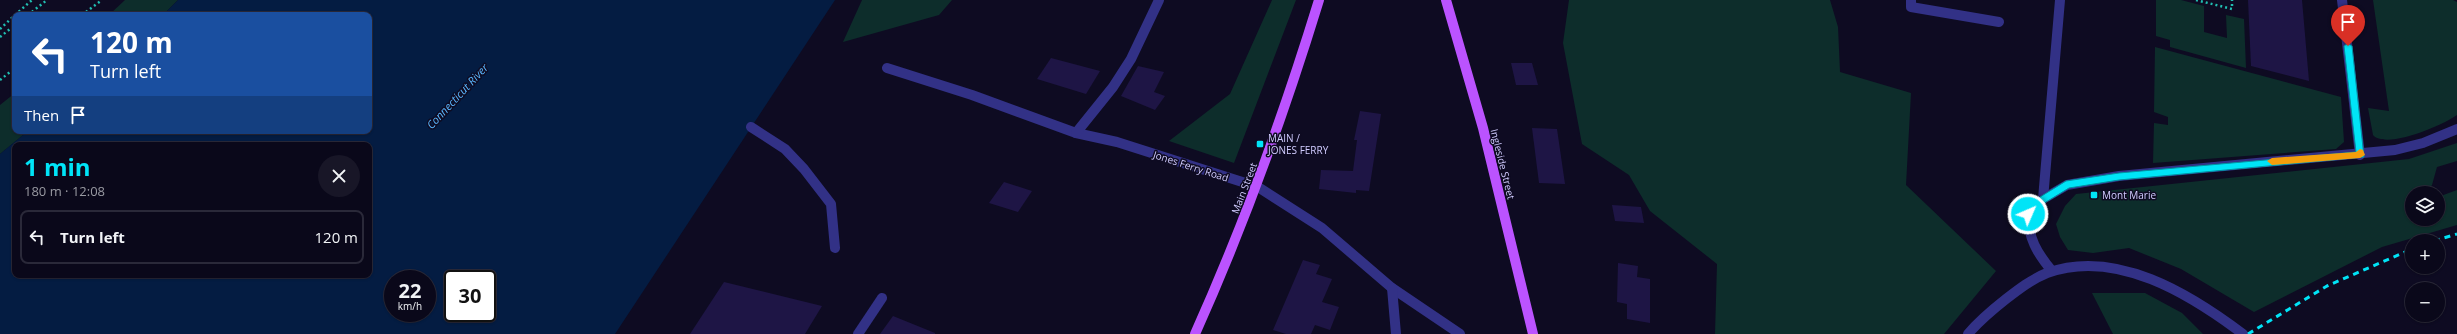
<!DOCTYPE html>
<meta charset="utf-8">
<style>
body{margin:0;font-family:"Open Sans",sans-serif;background:#181627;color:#f1f3f6;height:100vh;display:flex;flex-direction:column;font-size:15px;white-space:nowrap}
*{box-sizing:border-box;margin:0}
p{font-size:13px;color:#999aa2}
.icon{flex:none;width:22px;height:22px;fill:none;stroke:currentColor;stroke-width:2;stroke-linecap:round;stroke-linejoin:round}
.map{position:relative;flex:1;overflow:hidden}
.panel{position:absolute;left:12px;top:142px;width:360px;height:136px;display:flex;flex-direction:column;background:#0a081a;border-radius:8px;box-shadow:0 1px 3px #0004,0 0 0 1px #2a2939}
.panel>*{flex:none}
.banner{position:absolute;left:12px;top:12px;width:360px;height:122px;border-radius:8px;box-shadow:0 1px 3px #0004,0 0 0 1px #2a2939;background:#1a4fa0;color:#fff;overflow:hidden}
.controls{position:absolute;left:2405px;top:186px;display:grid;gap:8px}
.controls a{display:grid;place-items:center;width:40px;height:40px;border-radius:50%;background:#0a081a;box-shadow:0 1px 3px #0004,0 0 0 1px #2a2939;font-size:20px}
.speed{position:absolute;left:384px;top:270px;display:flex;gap:8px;font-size:20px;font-weight:700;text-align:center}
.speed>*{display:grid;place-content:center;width:52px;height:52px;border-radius:50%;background:#0a081a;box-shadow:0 1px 3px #0004,0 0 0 1px #2a2939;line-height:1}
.speed small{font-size:10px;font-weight:400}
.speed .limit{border:2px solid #111;border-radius:6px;background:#fff;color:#111}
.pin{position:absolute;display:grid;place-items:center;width:34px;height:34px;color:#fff;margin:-41px -17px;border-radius:50% 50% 50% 0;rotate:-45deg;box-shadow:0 0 4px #0007}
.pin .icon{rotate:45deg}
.me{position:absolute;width:44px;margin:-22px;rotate:45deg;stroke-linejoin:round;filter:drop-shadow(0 0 3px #0008)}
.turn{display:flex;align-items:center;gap:14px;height:84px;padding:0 12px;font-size:18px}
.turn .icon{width:52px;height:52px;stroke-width:2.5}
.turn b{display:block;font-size:28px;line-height:34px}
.then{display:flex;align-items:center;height:38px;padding:0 12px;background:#0003;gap:8px;font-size:15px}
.round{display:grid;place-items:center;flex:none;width:42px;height:42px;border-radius:21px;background:#181627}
.summary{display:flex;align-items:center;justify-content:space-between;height:68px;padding:0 12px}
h1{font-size:24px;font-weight:700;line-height:30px;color:#00e4f7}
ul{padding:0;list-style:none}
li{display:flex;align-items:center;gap:12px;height:54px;margin:0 8px 6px;padding:0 4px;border:2px solid #2a2939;border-radius:8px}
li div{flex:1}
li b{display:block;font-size:15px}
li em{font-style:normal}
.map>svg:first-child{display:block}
.green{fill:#0d2d2b}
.water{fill:#041c42;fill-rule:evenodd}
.building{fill:#1e1545}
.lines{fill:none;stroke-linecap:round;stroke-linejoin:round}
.path{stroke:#21beb1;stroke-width:2.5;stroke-dasharray:2 3;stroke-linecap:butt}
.minor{stroke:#323186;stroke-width:10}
.major{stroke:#bb53ff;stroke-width:10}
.rail{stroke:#00e4f7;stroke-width:3;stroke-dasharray:6 5;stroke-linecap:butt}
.route{fill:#00e4f7;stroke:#0094a1}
.slow{fill:#f59e0b}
.poi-dot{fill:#00e4f7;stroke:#0e0b22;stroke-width:1.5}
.labels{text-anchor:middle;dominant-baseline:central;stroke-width:3;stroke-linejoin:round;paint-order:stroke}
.poi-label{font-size:10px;fill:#d1ccff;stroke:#0e0b22;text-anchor:start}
.street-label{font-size:10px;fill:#d1ccff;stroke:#0e0b22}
.water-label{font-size:11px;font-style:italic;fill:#5ab7ff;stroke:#0e0b22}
</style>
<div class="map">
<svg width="2457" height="334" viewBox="0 0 2457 334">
<rect width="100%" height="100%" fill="#0e0b22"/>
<!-- green -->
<g class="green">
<polygon points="125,0 178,0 163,15 109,15"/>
<polygon points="862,0 952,0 939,15 843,42"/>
<polygon points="1272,0 1296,0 1234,163 1169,141 1230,94"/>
<polygon points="1569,0 1830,0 1838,27 1840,72 1911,93 1906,185 1996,271 1944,334 1715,334 1717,264 1650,211 1629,175 1582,144 1563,43"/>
<polygon points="2156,0 2181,0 2204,6 2204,32 2227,38 2226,15 2244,19 2246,68 2170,47 2170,40 2156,36"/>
<path d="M2373,0H2453L2457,2V115C2443,125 2386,150 2373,135L2368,108L2389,111Z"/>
<polygon points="2155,47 2341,97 2344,142 2336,149 2153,163 2154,123 2168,125 2168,117 2154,112"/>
<polygon points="15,93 15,131 28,131 0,154 0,105"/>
<polygon points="2457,143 2457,161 2437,167 2432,185 2426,193 2412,193 2412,219 2438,219 2438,197 2457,190 2457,225 2382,247 2254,312 2181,269 2129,248 2093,253 2068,250 2060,237 2056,224 2065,206 2076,194 2409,159"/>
<polygon points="2092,293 2145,293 2182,313 2203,334 2113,334"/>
</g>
<!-- water -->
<path class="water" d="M178,0H835L615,334H0V154L28,131H369V15H163ZM15,145H369V275H15ZM393,279H427V313H393ZM453,279H487V313H453Z"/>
<!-- building -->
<g class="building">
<polygon points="2248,0 2302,0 2309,81 2251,66"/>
<polygon points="1051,58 1100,71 1086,94 1037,79"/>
<polygon points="1511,63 1532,63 1538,85 1516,85"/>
<polygon points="1138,66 1164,72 1154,92 1165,96 1155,110 1121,96"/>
<polygon points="1360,111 1381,114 1369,191 1356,190 1356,193 1319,189 1321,170 1353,171 1357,140 1354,140"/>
<polygon points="1532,128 1557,129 1565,184 1539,183"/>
<polygon points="1004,182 1032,191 1018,212 989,203"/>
<polygon points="1612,205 1641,207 1644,223 1615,221"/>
<polygon points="1303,260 1320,265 1316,274 1332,279 1322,302 1339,307 1330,330 1315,325 1311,334 1286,334 1273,330"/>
<polygon points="1618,263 1638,266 1637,277 1650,279 1650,323 1627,319 1627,304 1617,302"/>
<polygon points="724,282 822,306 805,334 690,334"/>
<polygon points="893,316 935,333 935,334 880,334"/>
</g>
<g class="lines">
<!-- path -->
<g class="path">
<polyline points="2196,0 2232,9 2232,0"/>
<polyline points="15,15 32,0"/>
<polyline points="28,15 47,0"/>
<polyline points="82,15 102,0"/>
<polyline points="0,29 15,15"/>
<polyline points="0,37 15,25"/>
<polyline points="0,80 15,68"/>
</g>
<!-- minor -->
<g class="minor">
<polyline points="1911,0 1911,7 1999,22"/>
<polyline points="2342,0 2360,155"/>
<polyline points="887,68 972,95 1076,133 1117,142 1258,187 1322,228 1392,288 1460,334"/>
<polyline points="751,127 785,149 804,169 831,204 835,248"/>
<polyline points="1076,133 1113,87 1131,59 1159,0"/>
<polyline points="2043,199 2060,0"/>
<path d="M2052,271C2037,253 2028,238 2028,214L2043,199L2067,185L2119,176L2395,150L2423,143L2457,129"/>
<polyline points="1392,288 1396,334"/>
<polyline points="858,334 882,298"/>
<path d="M1968,334C1979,321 1992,310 2006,299C2019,289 2032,279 2047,273C2116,248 2190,294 2243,334"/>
</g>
<!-- major -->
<g class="major">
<polyline points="1446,0 1483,128 1533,334"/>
<path d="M1195,334C1244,225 1284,114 1319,0"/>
</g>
<!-- rail -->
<g class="rail">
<polyline points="2434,241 2457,234"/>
<polyline points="2248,334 2327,286 2412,249"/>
</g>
</g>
<!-- route -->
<polygon class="route" points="2348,43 2352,46 2364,157 2119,180 2069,188 2046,202 2031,216 2028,218 2023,214 2040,197 2066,181 2119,173 2356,152 2344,46"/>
<!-- slow -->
<polygon class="slow" points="2360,149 2363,150 2365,155 2360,158 2272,165 2267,161 2272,158 2356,152"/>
<!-- markers -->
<g class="poi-dot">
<rect x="1256" y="140" width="8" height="8" rx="2"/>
<rect x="2090" y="191" width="8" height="8" rx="2"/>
</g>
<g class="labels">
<!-- poi labels -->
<g class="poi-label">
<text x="1268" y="138">MAIN /<tspan x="1268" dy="12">JONES FERRY</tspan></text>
<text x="2102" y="195">Mont Marie</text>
</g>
<!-- street labels -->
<g class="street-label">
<text transform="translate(1503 164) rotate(76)">Ingleside Street</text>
<text transform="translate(1191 166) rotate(18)">Jones Ferry Road</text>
<text transform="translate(1244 188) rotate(-69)">Main Street</text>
</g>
<!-- water labels -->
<g class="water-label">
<text transform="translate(457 96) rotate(-47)">Connecticut River</text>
</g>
</g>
</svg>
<div class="controls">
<a><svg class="icon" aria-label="layers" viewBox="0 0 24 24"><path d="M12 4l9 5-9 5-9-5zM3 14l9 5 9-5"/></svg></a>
<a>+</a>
<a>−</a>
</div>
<div class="speed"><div>22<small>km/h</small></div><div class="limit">30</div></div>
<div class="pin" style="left:2348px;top:46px;background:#d93025"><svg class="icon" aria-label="arrive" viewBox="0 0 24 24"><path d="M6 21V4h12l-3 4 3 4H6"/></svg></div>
<svg class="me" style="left:2028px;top:214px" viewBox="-20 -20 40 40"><circle r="17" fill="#00e4f7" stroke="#fff" stroke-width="3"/><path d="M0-11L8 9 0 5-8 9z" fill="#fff"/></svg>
<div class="banner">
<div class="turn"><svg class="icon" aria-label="left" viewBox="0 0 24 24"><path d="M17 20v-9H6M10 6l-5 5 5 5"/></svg><div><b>120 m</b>Turn left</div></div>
<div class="then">Then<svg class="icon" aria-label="arrive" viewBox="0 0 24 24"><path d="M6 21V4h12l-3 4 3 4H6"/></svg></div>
</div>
<section class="panel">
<div class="summary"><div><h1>1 min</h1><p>180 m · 12:08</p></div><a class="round"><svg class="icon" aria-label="close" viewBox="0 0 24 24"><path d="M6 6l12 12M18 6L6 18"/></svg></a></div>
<ul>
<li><svg class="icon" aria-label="left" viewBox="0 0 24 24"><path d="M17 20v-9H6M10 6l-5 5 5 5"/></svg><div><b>Turn left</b></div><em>120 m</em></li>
</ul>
</section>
</div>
